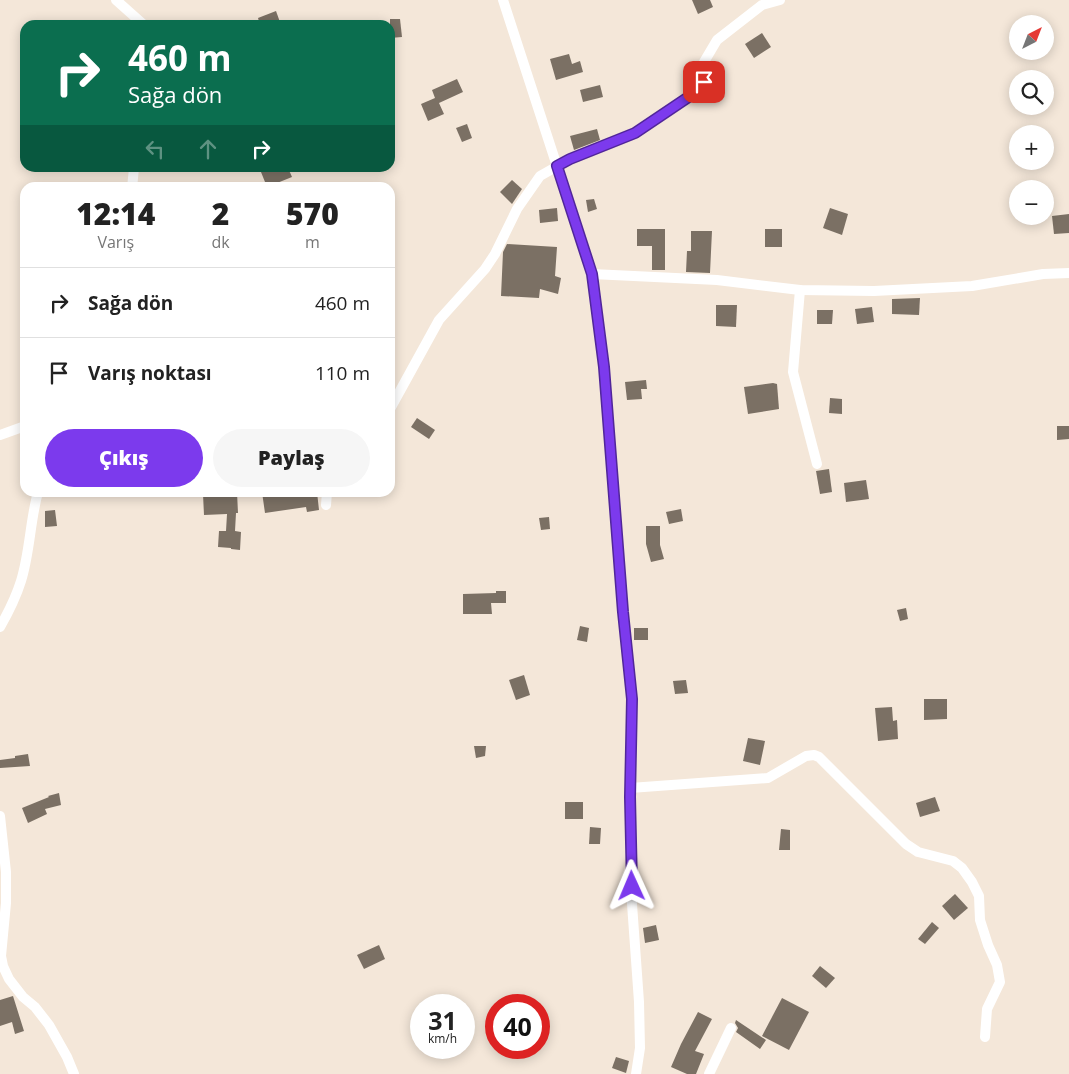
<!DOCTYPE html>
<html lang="tr">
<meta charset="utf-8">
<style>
body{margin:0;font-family:"Open Sans",sans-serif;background:#f6f6f6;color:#222;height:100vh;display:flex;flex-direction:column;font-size:19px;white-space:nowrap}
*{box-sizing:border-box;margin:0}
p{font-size:16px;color:#767676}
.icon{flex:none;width:28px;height:28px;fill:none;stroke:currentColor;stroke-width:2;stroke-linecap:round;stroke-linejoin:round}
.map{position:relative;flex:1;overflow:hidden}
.sheet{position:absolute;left:20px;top:182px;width:375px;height:315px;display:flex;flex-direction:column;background:#fff;border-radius:15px;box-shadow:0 2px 12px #0003}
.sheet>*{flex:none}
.banner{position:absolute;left:20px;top:20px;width:375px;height:152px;border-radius:15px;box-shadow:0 2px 12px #0003;background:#0b6e4f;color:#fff;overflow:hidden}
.needle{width:32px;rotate:42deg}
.controls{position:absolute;left:1009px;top:15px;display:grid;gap:10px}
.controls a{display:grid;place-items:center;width:45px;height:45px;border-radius:50%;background:#fff;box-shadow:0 2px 12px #0003;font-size:25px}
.speed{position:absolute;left:410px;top:994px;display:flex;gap:10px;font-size:25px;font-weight:700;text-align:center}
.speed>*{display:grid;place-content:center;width:65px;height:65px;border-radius:50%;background:#fff;box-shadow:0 2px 12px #0003;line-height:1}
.speed small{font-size:12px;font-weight:400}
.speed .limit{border:8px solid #d22;background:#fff;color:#111}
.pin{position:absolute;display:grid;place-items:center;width:42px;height:42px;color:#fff;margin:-21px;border-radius:10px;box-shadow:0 2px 8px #0006}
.me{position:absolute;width:55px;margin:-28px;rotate:359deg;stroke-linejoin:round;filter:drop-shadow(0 0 4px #0008)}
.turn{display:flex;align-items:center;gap:18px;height:105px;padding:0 25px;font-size:22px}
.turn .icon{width:65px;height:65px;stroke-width:2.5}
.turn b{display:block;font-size:35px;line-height:42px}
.lanes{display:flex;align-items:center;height:48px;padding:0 25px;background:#0003;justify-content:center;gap:25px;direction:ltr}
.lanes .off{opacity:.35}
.eta{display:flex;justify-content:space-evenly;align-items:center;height:85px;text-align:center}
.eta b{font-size:30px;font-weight:800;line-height:35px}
.primary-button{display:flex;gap:10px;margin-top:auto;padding:10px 25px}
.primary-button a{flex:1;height:58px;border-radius:30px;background:#7c3aed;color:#fff;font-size:20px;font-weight:800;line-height:58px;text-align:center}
.primary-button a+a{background:#f6f6f6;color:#222}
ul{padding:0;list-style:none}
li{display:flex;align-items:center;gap:15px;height:70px;padding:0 25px;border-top:1px solid #e0e0e0}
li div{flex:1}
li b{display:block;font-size:19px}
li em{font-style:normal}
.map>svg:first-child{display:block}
.building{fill:#7b7064}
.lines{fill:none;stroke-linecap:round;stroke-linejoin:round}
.minor{stroke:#fff;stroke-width:10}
.route-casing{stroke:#51269a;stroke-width:12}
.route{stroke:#7c3aed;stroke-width:9}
</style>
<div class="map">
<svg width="1069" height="1074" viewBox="0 0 1069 1074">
<rect width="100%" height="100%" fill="#f4e7d9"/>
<!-- building -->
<g class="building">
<polygon points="692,0 710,0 713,7 698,14"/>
<polygon points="276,11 281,25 260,25 258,18"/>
<polygon points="390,19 400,19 402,37 390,38"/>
<polygon points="762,33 771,47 754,58 745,44"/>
<polygon points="569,54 572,64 580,61 583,72 556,80 550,59"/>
<polygon points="457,79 463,92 439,103 444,114 428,121 421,104 435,98 432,90"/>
<polygon points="600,85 603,97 583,102 580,90"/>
<polygon points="467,124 472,138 462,142 456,128"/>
<polygon points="597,129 600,140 574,150 570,136"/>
<polygon points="272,168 288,168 292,177 267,187 261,172"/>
<polygon points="512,180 522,189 512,204 500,192"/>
<polygon points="594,199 597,209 588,212 586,200"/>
<polygon points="557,208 558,221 540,223 539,210"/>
<polygon points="830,208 848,214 842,235 823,228"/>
<polygon points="1069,214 1069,233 1054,234 1052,216"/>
<polygon points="637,229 665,229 665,270 652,270 652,246 637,246"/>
<rect x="765" y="229" width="17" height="18"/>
<polygon points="691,231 712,231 710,273 686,272 687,251 691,251"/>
<polygon points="507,244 557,247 555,276 561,278 558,294 540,289 539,298 501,296 503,252"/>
<polygon points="920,298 919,315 892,314 892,299"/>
<polygon points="716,305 737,305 736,327 716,326"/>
<polygon points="872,307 874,322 857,324 855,309"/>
<polygon points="817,310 833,310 832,324 817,324"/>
<polygon points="646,380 647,389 641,389 642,399 627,400 625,382"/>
<polygon points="773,383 777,384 779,409 748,414 744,387"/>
<polygon points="830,398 842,399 842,414 829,413"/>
<polygon points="417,418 435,430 429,439 411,427"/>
<polygon points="1057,426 1069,426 1069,439 1057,440"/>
<polygon points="829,469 832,492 820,494 816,471"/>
<polygon points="866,480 869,499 846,502 844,483"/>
<polygon points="237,492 238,513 236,513 235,531 241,532 240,550 231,549 231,548 218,547 219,531 226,531 227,514 204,515 203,494"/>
<polygon points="262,492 317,492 319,510 307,512 306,507 265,513"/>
<polygon points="681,509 683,521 669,524 666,512"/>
<polygon points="55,510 57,526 45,527 45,511"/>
<polygon points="549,517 550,529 541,530 539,518"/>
<polygon points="646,526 660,526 660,545 664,559 651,562 646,544"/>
<polygon points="496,591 506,591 506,603 491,603 492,614 463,614 463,594 496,593"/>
<polygon points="906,608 908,619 900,621 897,610"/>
<polygon points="580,626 589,628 587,642 577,640"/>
<rect x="634" y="628" width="14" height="12"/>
<polygon points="524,675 530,695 516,700 509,680"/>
<polygon points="686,680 688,693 675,694 673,681"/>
<polygon points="924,699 947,699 947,719 924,720"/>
<polygon points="892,707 893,721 897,720 898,739 878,741 875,708"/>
<polygon points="748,738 765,741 760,765 743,761"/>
<polygon points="474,746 486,746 485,756 476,758"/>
<polygon points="28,754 30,766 0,768 0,760 15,758 15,756"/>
<polygon points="59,793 61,805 45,809 47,814 28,823 22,808 49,797 48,796"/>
<polygon points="935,797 940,811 920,817 916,803"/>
<rect x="565" y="802" width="18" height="17"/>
<polygon points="590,827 601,828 600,844 589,844"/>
<polygon points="781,829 790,830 790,850 779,850"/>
<polygon points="955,894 968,908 954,920 942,906"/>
<polygon points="932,922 939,928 925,944 918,939"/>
<polygon points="656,925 659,940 645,943 643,928"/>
<polygon points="379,945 385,959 364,969 357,955"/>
<polygon points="820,966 835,978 826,988 812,976"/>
<polygon points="13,996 24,1031 15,1034 12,1022 0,1026 0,1000"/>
<polygon points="782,998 809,1012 789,1050 762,1036"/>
<polygon points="698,1012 712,1019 695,1051 704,1054 696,1074 687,1074 671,1067 681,1044"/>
<polygon points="736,1020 766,1040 760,1049 736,1032 738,1028 735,1023"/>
<polygon points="616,1057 629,1061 626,1073 612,1068"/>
</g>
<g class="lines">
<!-- minor -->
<g class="minor">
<polyline points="116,0 144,25"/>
<polyline points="503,0 592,274 604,367 623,612 632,699 630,797 632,904 639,1002 640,1048 636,1074"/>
<polyline points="132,188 134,168"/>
<polyline points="592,274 717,280 800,290 874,291 972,286 1043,274 1069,273"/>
<polyline points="800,290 793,372 817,464"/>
<polyline points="390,409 439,320 485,269 495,254 517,209 540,176 570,159 635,133 696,93 704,82 704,62 717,40 762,5 780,0"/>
<polyline points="0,435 25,426"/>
<polyline points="326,505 327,492"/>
<path d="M0,627C8,613 16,597 21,581C30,552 30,521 38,492"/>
<polyline points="630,788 768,778 806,756 814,755 819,757 906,844 918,852 953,861 962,868 972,882 979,896 980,920 988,945 997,965 1000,982 987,1009 985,1037"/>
<polyline points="0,816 6,872 6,903 1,956 3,966 9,979 23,997 35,1007 49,1025 67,1057 74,1074"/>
<polyline points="709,1074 731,1028"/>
</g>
</g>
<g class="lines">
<!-- route casing -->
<g class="route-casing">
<polyline id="route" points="632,886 630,797 632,699 623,612 604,367 592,274 557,166 570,159 635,133 696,92 704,82"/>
</g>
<!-- route -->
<use href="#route" class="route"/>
</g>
</svg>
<div class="controls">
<a><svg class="needle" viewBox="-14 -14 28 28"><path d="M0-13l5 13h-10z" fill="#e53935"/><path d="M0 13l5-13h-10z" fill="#767676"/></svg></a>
<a><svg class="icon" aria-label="search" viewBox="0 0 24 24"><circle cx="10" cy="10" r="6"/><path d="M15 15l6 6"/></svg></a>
<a>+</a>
<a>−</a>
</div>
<div class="speed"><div>31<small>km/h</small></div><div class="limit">40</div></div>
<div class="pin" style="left:704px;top:82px;background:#d93025"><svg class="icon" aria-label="arrive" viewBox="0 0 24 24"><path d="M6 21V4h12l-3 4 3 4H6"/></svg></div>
<svg class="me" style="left:632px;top:886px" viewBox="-20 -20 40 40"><path d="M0-17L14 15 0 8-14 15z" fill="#7c3aed" stroke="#fff" stroke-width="4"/></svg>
<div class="banner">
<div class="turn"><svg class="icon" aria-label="right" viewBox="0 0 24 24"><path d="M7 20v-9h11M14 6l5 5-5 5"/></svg><div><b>460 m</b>Sağa dön</div></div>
<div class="lanes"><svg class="icon off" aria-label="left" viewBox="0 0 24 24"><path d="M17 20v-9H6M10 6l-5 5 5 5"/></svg><svg class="icon off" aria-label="ahead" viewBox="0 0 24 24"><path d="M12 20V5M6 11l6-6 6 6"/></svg><svg class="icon" aria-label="right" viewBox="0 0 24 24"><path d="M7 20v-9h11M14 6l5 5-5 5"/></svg></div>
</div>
<section class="sheet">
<div class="eta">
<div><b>12:14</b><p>Varış</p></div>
<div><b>2</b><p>dk</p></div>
<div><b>570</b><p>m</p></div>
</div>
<ul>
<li><svg class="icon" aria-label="right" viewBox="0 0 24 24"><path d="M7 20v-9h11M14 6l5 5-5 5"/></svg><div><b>Sağa dön</b></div><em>460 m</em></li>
<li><svg class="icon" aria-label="arrive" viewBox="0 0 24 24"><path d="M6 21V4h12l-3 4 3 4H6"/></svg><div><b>Varış noktası</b></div><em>110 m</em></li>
</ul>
<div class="primary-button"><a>Çıkış</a><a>Paylaş</a></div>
</section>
</div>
